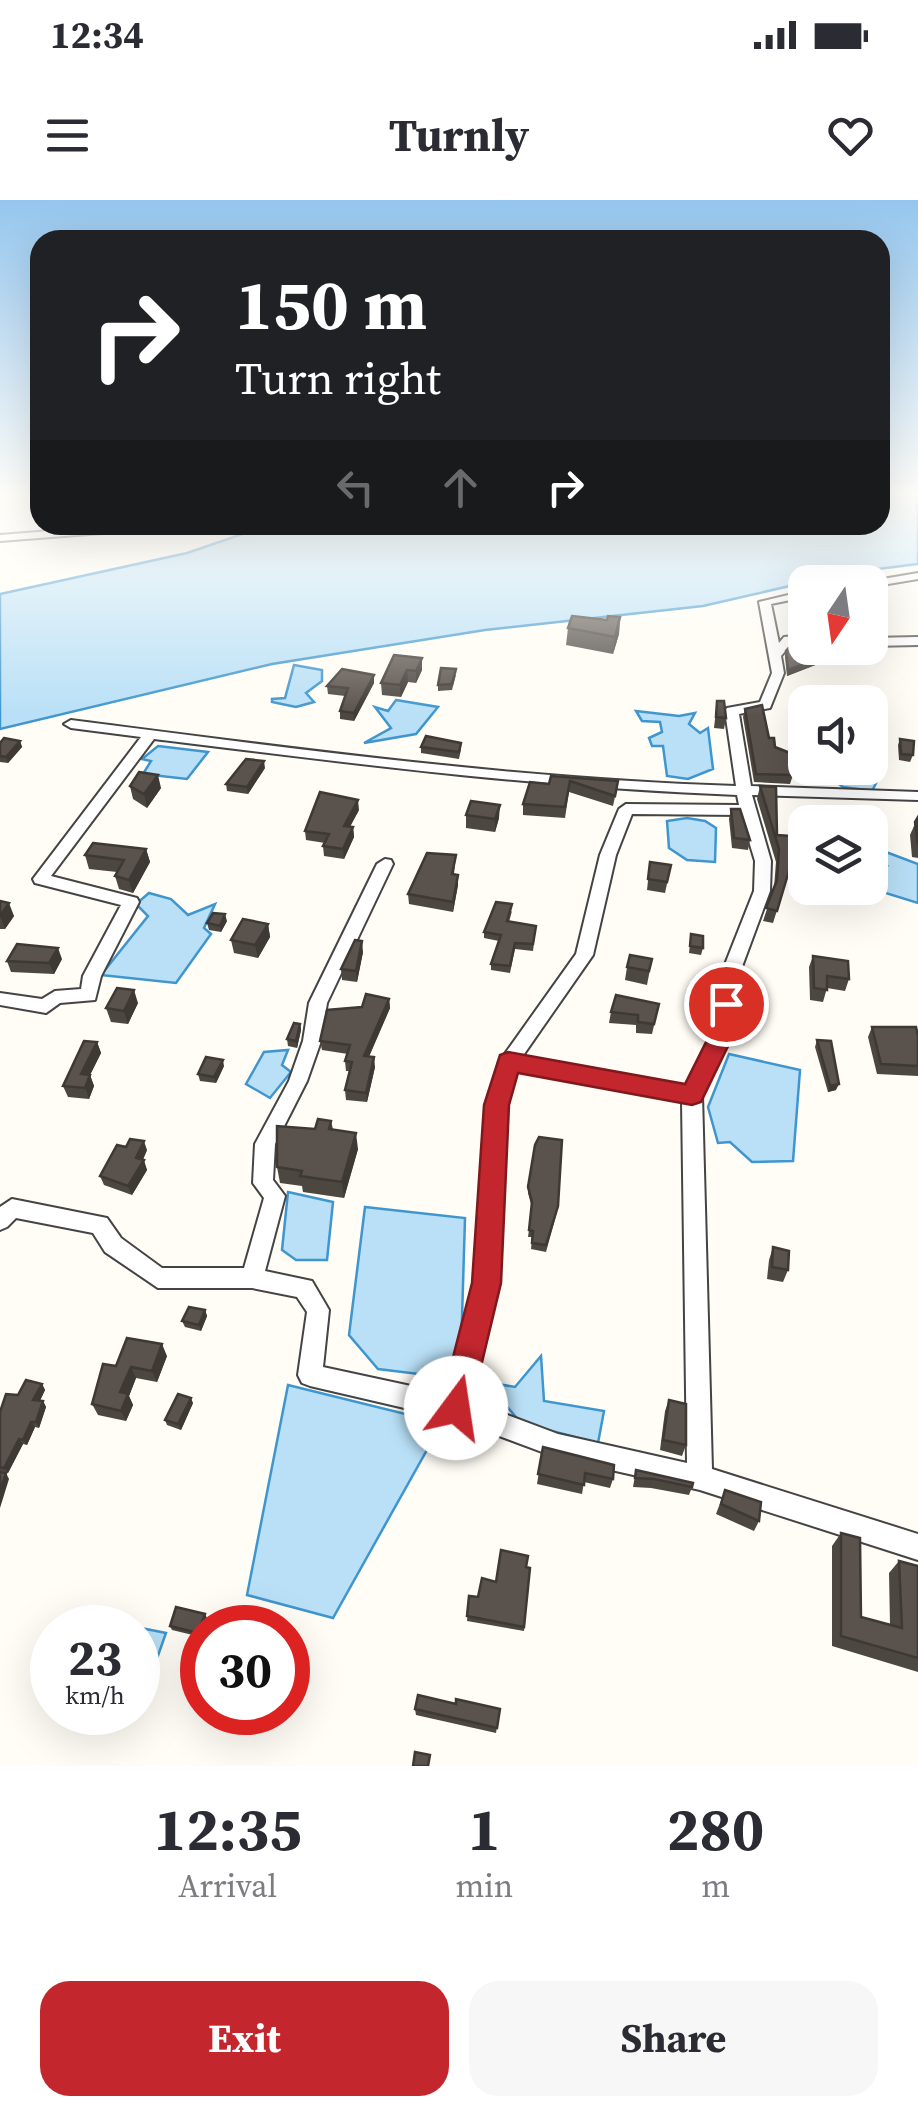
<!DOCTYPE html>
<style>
body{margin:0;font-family:"Source Serif 4",serif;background:#f7f7f7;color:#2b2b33;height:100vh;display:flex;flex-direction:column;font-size:38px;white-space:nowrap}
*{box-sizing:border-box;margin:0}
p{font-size:32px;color:#7c7c81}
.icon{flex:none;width:55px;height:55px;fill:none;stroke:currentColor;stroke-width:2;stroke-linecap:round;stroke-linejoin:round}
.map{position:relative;height:1566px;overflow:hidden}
.panel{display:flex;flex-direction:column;background:#fff;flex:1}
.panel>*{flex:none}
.hud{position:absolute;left:30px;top:30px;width:860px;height:305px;border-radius:30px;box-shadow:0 10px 40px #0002;background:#202124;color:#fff;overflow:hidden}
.needle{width:65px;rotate:193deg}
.controls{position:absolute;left:788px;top:365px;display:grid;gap:20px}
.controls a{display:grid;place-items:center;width:100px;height:100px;border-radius:20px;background:#fff;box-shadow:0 10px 40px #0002;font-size:50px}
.speed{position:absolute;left:30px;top:1405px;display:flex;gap:20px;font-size:50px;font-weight:700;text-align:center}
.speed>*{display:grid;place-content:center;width:130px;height:130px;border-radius:50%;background:#fff;box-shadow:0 10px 40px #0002;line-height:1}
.speed small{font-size:25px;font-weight:400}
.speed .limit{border:15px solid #d22;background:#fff;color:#111}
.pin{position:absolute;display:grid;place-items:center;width:85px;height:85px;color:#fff;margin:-42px;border:5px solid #fff;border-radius:50%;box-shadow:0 2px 10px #0007}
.me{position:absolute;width:110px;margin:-55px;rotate:14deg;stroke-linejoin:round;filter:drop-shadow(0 0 8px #0008)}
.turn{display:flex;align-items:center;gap:35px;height:210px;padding:0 40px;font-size:45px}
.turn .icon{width:130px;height:130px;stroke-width:2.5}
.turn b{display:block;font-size:70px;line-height:85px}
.lanes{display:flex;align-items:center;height:95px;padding:0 40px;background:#0003;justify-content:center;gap:50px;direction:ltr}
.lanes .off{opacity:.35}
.eta{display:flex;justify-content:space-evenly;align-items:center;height:170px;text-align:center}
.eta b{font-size:60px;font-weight:700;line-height:70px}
.action{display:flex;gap:20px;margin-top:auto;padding:20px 40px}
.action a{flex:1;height:115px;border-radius:30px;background:#c4262e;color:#fff;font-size:40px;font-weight:700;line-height:115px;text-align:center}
.action a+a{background:#f7f7f7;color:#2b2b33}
.status{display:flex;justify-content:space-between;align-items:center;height:70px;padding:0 50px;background:#fff;direction:ltr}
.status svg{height:28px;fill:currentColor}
header{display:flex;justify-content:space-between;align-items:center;height:130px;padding:0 40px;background:#fff;font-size:45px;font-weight:700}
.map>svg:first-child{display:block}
.water{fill:#b9e0f7;stroke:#3f96cf;stroke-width:2.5}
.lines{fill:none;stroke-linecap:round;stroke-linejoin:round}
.street-casing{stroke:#444;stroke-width:4}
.street{fill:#fff;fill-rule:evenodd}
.wall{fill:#4d4742}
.shaded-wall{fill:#3f3936}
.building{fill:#5a524d;stroke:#3f3936;stroke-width:2.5}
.route{fill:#c4262e;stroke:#7f191e;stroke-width:2.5}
</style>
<div class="status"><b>12:34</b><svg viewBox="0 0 49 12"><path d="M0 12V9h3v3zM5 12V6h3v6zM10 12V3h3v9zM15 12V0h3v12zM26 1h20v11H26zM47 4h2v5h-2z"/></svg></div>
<header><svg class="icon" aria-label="menu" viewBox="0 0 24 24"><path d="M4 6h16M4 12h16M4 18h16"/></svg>Turnly<svg class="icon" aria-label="heart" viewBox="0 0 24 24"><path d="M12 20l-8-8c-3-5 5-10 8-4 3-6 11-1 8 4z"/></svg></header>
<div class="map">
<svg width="918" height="1566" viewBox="0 0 918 1566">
<rect width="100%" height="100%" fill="#fffdf5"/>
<!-- water -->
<g class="water">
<polygon points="880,296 918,296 918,364 846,373 703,406 485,430 272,464 0,529 0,394 187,353 269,325 880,325"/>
<polygon points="294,465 322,470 322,481 306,493 314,502 296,507 272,502 272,499 285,498"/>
<polygon points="396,500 438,507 416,534 364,543 391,528 375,507 388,511"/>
<polygon points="636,511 679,516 695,513 689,524 700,533 708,528 713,569 688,579 667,576 663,546 652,546 649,538 662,532 660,522 642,521"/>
<polygon points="158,546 208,552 187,579 143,574 151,561 142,559"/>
<polygon points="883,559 886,564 872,591 843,587 825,573 827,568 870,568 870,560"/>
<polygon points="687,618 705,621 716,628 715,662 687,660 669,648 667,621"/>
<polygon points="878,649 918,664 918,703 876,690 884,672 874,665 886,665 871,654"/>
<polygon points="149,693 171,699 188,715 215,704 204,728 211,734 176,783 101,775 148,716 136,704"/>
<polygon points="288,850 282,865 291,872 270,898 246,884 264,852"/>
<polygon points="729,854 800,870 793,961 752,962 730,942 718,943 708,907"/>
<polygon points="288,992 333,1002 327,1060 296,1060 282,1050"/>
<polygon points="365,1007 465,1018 461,1152 443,1177 378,1169 349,1135"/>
<polygon points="541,1156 544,1201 604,1211 598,1243 521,1223 486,1182 515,1187"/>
<polygon points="288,1185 442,1223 333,1418 247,1395"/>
<polygon points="131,1426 166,1433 143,1498 138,1497 138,1428"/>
</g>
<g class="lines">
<!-- street casing -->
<g class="street-casing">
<g id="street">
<polygon points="126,325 172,325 167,328 0,341 0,335"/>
<polygon points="918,373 918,379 870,387 870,382 865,382"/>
<path d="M805,391V397L771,404L779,443L784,437L805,435V443H792L781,456L784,473L770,508L739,514L751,586L918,592V600L752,595L771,661L770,691L740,772L730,836L702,895L712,1269L918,1334V1360L700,1290L558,1258L456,1220L310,1186L302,1183L298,1175L307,1112L297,1097L252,1088H158L105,1052L93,1033L16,1018L7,1027L0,1030V1007L12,999L107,1018L121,1038L162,1068H244L264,998L253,983L255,944L289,881L303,841L309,803L377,664L385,659L391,660L393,664L327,803L321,841L307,881L275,944L273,980L285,996L265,1071L312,1081L329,1110L323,1167L448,1194L476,1083L486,905L499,862L576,754L600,655L619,609L626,604L739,605L737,595C542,588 348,563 154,539L51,676L137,698L139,702L101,776L95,800L60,803L46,813L0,805V793L42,799L55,791L81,789L83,776L121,705L35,683L33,679L141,537L71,528L64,524L71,520C290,548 514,579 736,586L725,511L727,508L760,502L772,473L759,402ZM632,614L741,615L755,661L754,691L722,772L712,836L687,886L522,857L593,755L616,655ZM515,870L682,901L687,1263L558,1234L470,1201L498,1083L506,905Z"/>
<polygon points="918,437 918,445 870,446 870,438"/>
</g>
</g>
<!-- street -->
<use href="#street" class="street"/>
</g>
<!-- wall -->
<g class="wall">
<polygon points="792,399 805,400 805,434 792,432 791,405"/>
<polygon points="620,417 619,434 613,454 566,445 568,428"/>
<polygon points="805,440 805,448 836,448 835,452 801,448 818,464 787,476 785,457 786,451 796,444 796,441"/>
<polygon points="422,458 422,470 416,483 408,482 401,497 382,495 381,483"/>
<polygon points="374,475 374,483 354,521 340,519 340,511 345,496 328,494 327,486"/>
<polygon points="456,475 452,490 438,491 438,485"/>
<polygon points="717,501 726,518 724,529 714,528"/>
<polygon points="745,509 769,538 793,575 790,584 754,582 743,517"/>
<polygon points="900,539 913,555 910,562 899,560 898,545"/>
<polygon points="20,541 22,547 8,563 0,562 0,543"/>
<polygon points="421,547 461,549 459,559 421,553"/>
<polygon points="265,568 248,594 227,591 226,584"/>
<polygon points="551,576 616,592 613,606 569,592 565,618 523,615 523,604 549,584"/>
<polygon points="130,586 161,588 147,608 133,599"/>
<polygon points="760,586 777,635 805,644 805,659 803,667 791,666 773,723 763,721 774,688 776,662 757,599"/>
<polygon points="731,609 750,640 748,650 732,648 729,619"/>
<polygon points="359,610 350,627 353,627 354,637 344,659 324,656 323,646 325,643 306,640 305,631"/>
<polygon points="466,615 499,618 495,632 466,628"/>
<polygon points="918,617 918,658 912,657 910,635"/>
<polygon points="146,649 150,662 133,693 119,689 115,676 117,672 89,669 85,655"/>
<polygon points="456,655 454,674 458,685 453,712 409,704 408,694"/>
<polygon points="650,662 671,665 665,693 647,690"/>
<polygon points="854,688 870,688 868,698 854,696"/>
<polygon points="0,701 14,716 5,729 0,729"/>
<polygon points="512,711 509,722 536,726 533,751 515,749 510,773 491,770 491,764 499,741 484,738 484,732"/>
<polygon points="227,721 221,732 209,730 207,723"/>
<polygon points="268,724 270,737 258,758 234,753 231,740"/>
<polygon points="691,734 703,748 701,755 689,753"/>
<polygon points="363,752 357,782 342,780 341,769"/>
<polygon points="813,756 849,779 845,791 827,788 823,802 810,800 809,767"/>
<polygon points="62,759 54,774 11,772 7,761"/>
<polygon points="652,759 647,785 625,780 627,767"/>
<polygon points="389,799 390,808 369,857 375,867 367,902 346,900 345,890 350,871 346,871 345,861 348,854 322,850 320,841 362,807"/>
<polygon points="138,803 128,824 111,822 106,808"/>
<polygon points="659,804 652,834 636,833 636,825 609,823 611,812"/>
<polygon points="300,824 301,830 297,848 288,846 287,839"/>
<polygon points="872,827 918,836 918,876 877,874 868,837"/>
<polygon points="817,840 836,890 828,892 815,847"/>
<polygon points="97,842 101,853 90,875 94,886 89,899 68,897 63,886"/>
<polygon points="224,866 216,883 200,881 198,874"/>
<polygon points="331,921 333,929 358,949 344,998 303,992 302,986 280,983 277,967 315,929"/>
<polygon points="535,945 557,1012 546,1052 531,1049 532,1037 528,1037 532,1008 528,993"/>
<polygon points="147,950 143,960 147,970 132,995 104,985 100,976"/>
<polygon points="773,1047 788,1070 783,1082 767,1079 769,1060"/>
<polygon points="205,1110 207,1116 201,1131 185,1127 182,1121"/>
<polygon points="167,1156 157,1182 136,1178 129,1196 133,1205 126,1221 98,1215 92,1204 116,1166"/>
<polygon points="42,1184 45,1190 40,1201 43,1201 46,1207 39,1228 35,1227 27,1245 23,1244 8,1273 0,1271 0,1212 18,1195"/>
<polygon points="669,1200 686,1245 682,1256 660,1250 665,1211"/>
<polygon points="193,1203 181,1230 167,1225 165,1220"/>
<polygon points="543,1247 613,1279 610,1288 584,1282 582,1294 537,1284"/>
<polygon points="636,1270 692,1287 689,1295 651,1288 633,1287"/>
<polygon points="725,1290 759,1321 754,1331 716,1314"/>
<polygon points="841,1333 861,1417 890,1425 889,1373 899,1361 918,1366 918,1472 832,1446 832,1346"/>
<polygon points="526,1367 530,1368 524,1431 467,1421 469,1396 478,1397 496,1382"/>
<polygon points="207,1418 204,1428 202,1428 201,1437 172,1430 170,1426"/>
<polygon points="456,1504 500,1509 496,1533 416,1515 415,1509"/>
</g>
<!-- shaded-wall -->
<g class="shaded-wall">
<polygon points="620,417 619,434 613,454 615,437"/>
<polygon points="422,458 422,470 416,483 416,471"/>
<polygon points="820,458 818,464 787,476 788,470"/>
<polygon points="407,470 408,482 401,497 400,485"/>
<polygon points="374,475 374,483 354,521 354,513"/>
<polygon points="20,541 22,547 8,563 6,557"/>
<polygon points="264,561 265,568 248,594 247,587"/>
<polygon points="158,575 161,588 147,608 144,594"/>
<polygon points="358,600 359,610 345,635 344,626"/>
<polygon points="500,605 499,618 495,632 495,619"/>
<polygon points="353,627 354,637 344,659 343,649"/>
<polygon points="146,649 150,662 133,693 129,680"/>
<polygon points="458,675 458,685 453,712 453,702"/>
<polygon points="9,703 14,716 5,729 0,716"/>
<polygon points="225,714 227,721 221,732 220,726"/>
<polygon points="268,724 270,737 258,758 255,745"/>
<polygon points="362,741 363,752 357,782 356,771"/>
<polygon points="58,748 62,759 54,774 49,763"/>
<polygon points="134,790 138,803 128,824 124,811"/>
<polygon points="389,799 390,808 365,865 364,856"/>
<polygon points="300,824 301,830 297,848 296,841"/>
<polygon points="97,842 101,853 90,875 94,886 89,899 81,874"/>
<polygon points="374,857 375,867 367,902 366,893"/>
<polygon points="223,860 224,866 216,883 214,877"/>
<polygon points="839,884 836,890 828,892 830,886"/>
<polygon points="356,933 358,949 344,998 342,982"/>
<polygon points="144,941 147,950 139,967 136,958"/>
<polygon points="144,960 147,970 132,995 128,986"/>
<polygon points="205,1110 207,1116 201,1131 199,1125"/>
<polygon points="162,1144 167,1156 157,1182 152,1171"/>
<polygon points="131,1167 136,1178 129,1196 133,1205 126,1221 121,1211 120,1192"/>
<polygon points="42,1184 45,1190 37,1206 33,1200"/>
<polygon points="191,1198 193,1203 181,1230 178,1224"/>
<polygon points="43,1201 46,1207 39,1228 36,1222"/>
<polygon points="31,1222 35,1227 27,1245 23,1240"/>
<polygon points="19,1239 23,1244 8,1273 4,1268"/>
<polygon points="6,1273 9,1279 0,1308 0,1291"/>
<polygon points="205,1414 207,1418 204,1428 202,1428 201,1437 198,1433"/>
</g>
<!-- building -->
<g class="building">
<polygon points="792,399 805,400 805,428 793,426"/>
<polygon points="572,416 607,420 608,416 620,417 615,437 568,428"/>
<polygon points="793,443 820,458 788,470 786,451"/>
<polygon points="394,455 422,458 416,471 407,470 400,485 381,483"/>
<polygon points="441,468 456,469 452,484 438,485"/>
<polygon points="342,469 374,475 354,513 340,511 348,488 327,486"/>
<polygon points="717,501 724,501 726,518 716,517"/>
<polygon points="762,505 769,538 774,538 775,547 790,553 793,575 756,574 745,509"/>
<polygon points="426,536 461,543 459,552 421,547"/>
<polygon points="4,538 20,541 6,557 0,556 0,543"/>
<polygon points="900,539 914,541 913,555 901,554"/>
<polygon points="246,559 264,561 247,587 226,584"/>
<polygon points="139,572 158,575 144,594 130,586"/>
<polygon points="551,576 618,581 615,596 570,581 565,607 523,604 530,582 549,584"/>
<polygon points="760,586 776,587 777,635 804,637 805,655 794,654 777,711 766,708 777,680 779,649"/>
<polygon points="320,592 358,600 344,626 353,627 343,649 323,646 329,634 305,631"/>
<polygon points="471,601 500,605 495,619 466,615"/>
<polygon points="731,609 740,609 750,640 734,638"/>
<polygon points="918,617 918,645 915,622"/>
<polygon points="93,643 146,649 129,680 115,676 124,660 85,655"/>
<polygon points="427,653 456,655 452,674 458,675 453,702 408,694"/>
<polygon points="650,662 671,665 667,682 648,679"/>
<polygon points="856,688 870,688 870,691 856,689"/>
<polygon points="0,701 9,703 0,716"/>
<polygon points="496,702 512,704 507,721 536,726 533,744 515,743 510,766 491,764 501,735 484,732"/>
<polygon points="213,713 225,714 220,726 207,723"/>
<polygon points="243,719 268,724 255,745 231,740"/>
<polygon points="691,734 703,736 703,748 690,746"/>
<polygon points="355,740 362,741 356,771 341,769"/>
<polygon points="17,744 58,748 49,763 7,761"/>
<polygon points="630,755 652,759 649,771 627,767"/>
<polygon points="813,756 848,761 849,779 827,776 827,790 814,788"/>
<polygon points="117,788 134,790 124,811 106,808"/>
<polygon points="366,794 389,799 364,856 374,857 366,893 345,890 352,862 345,861 350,845 320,841 327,810 362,807"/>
<polygon points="616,795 659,804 654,824 638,822 638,815 611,812"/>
<polygon points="294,823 300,824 296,841 287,839"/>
<polygon points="872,827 916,827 918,836 918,866 881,864"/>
<polygon points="817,840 831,841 839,884 830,886"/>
<polygon points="84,841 97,842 81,874 90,875 85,888 63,886"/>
<polygon points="206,857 223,860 214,877 198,874"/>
<polygon points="318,919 331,921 329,929 356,933 342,982 300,976 302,971 277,967 277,926 315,929"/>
<polygon points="539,937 562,940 558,1006 546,1045 532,1043 533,1031 529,1030 532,1002 528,987 535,945"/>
<polygon points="130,939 144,941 136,958 144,960 128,986 100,976 117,945 126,947"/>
<polygon points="773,1047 789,1051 788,1070 772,1067"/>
<polygon points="189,1107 205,1110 199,1125 182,1121"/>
<polygon points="127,1138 162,1144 152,1171 131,1167 120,1192 128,1194 121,1211 92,1204 103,1164 116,1166"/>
<polygon points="26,1180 42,1184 33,1200 43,1201 36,1222 31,1222 23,1240 19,1239 4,1268 0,1267 0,1212 6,1194 18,1195"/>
<polygon points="178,1194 191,1198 178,1224 165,1220"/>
<polygon points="669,1200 686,1204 686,1245 663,1240"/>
<polygon points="543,1247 614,1265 613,1279 585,1273 584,1285 538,1274"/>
<polygon points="636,1270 693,1283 692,1287 654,1279 635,1278"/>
<polygon points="0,1272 6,1273 0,1291"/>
<polygon points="725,1290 761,1302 759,1321 721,1304"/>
<polygon points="841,1333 860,1338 861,1417 902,1428 899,1361 918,1366 918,1458 841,1436"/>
<polygon points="501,1350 528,1356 526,1367 530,1368 524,1427 467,1416 469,1396 478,1397 482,1378 496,1382"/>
<polygon points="176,1407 205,1414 198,1433 170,1426"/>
<polygon points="418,1495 456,1504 456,1499 500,1509 497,1528 415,1509"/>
<polygon points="415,1552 430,1555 428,1566 413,1566"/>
</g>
<!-- sky -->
<linearGradient id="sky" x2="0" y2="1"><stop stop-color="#95c6ee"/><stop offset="0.57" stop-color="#fffefa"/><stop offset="1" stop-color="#fffefa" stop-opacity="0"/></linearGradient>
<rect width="918" height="515" fill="url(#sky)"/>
<!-- route -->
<polygon class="route" points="726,796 737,804 733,836 701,902 692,905 518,873 509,905 501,1083 471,1208 467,1219 456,1224 445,1219 440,1208 472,1083 484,905 500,855 508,852 685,884 709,836 714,804"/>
</svg>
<div class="controls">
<a><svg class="needle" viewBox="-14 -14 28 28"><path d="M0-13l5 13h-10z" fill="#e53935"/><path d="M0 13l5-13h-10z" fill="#7c7c81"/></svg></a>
<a><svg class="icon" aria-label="sound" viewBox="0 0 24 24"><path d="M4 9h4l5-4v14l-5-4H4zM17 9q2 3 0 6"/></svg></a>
<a><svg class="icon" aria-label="layers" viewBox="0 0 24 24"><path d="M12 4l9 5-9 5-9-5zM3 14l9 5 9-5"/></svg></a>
</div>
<div class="speed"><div>23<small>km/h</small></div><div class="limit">30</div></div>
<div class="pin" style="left:726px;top:804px;background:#d93025"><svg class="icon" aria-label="arrive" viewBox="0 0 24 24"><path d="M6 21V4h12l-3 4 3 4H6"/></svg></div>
<svg class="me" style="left:456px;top:1208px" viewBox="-20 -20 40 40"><circle r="19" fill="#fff"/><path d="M0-13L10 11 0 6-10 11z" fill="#c4262e"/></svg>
<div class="hud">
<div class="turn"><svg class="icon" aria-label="right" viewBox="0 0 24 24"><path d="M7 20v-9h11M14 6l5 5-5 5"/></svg><div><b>150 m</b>Turn right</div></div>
<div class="lanes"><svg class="icon off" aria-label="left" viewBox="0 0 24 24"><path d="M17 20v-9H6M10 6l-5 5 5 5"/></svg><svg class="icon off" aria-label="ahead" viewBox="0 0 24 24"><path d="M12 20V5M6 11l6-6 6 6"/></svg><svg class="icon" aria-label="right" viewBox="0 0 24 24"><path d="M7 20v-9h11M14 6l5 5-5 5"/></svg></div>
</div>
</div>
<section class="panel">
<div class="eta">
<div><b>12:35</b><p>Arrival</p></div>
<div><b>1</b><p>min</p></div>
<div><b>280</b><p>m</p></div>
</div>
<div class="action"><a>Exit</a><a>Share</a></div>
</section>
